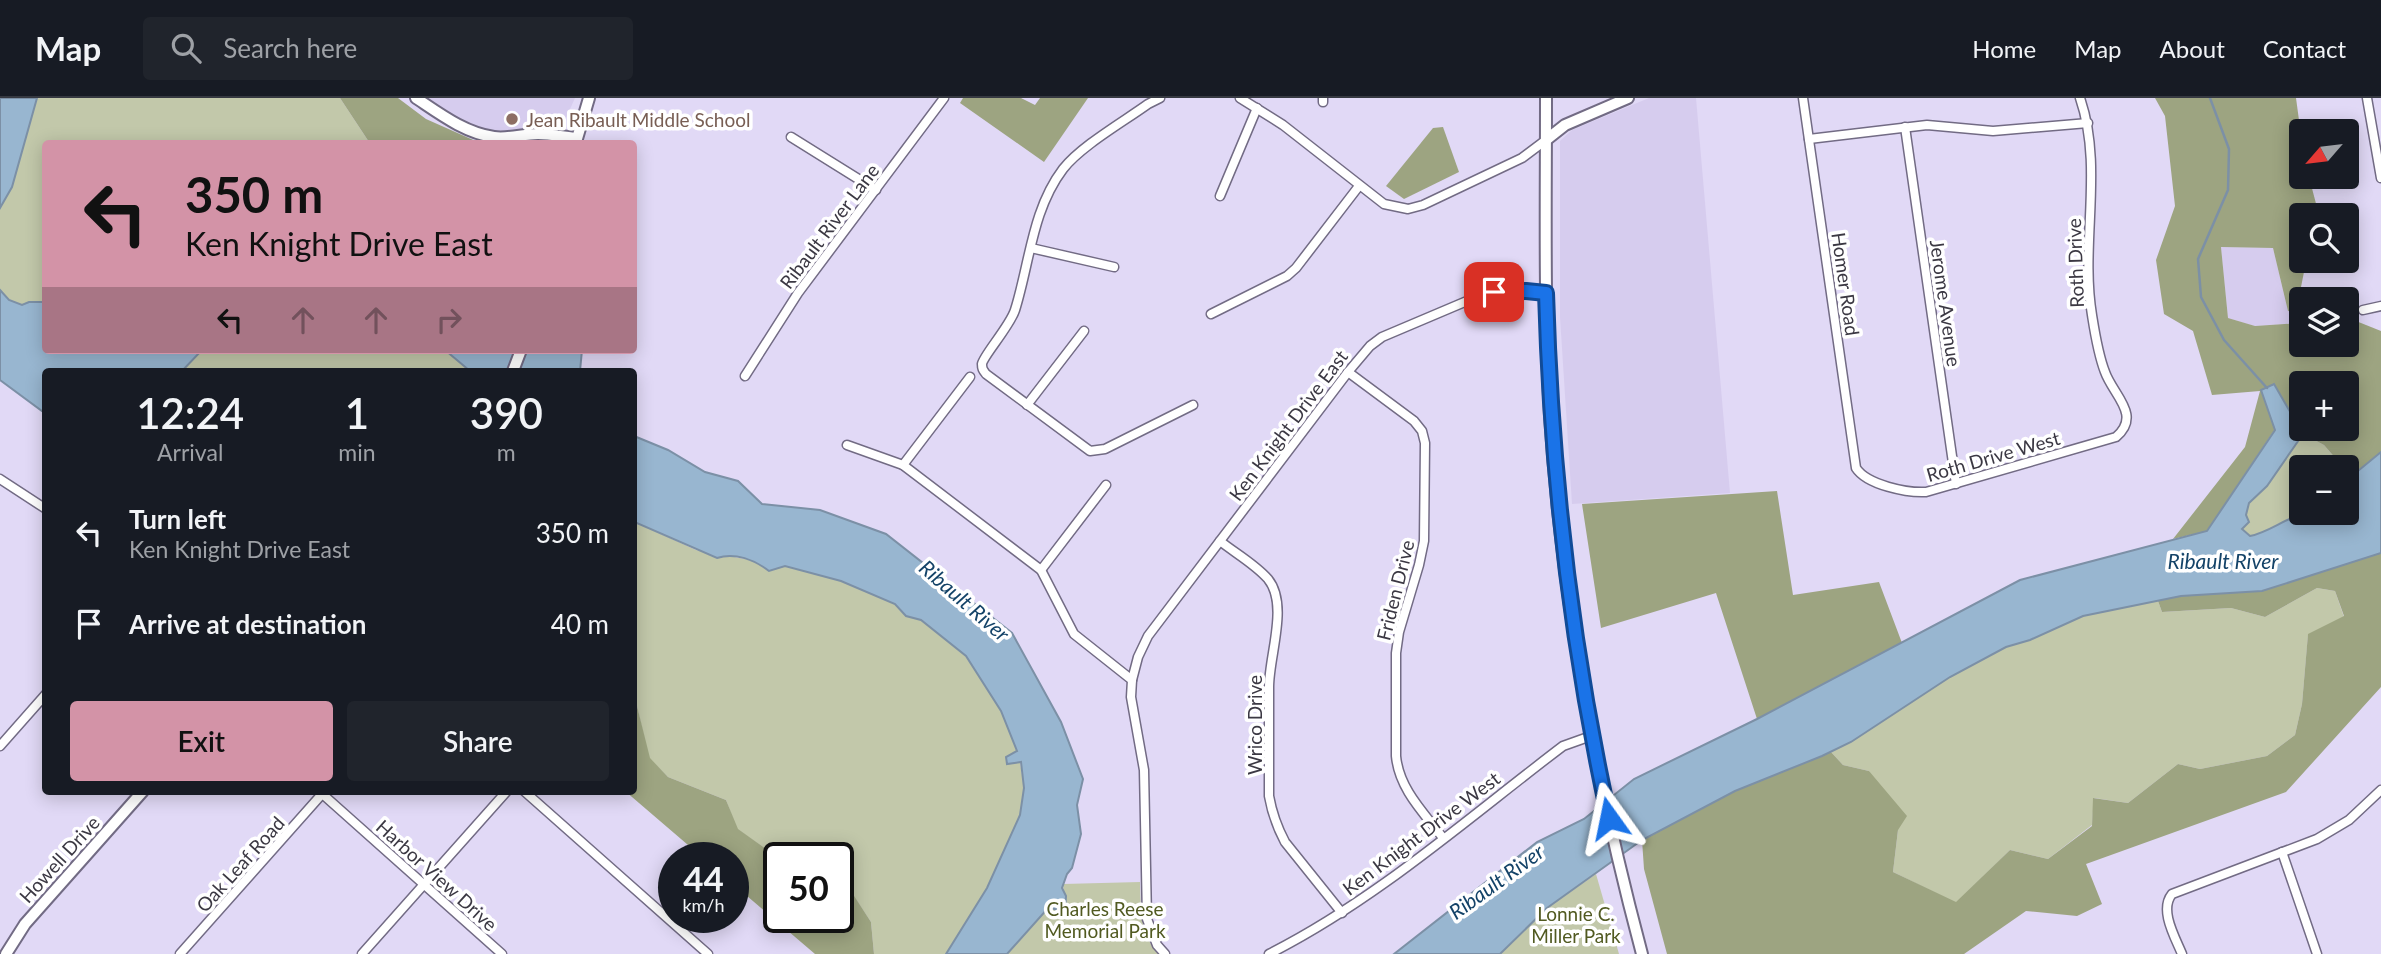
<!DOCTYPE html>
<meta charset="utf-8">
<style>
body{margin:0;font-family:Lato,sans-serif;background:#20242c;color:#f1f3f6;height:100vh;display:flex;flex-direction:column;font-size:26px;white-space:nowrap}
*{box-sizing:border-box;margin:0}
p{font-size:23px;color:#9ea1a6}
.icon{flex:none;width:38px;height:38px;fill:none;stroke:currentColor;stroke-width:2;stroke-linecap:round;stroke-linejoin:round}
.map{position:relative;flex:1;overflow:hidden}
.sheet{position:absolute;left:42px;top:270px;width:595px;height:427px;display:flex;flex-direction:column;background:#171b24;border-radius:7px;box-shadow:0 4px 18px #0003}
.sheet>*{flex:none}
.top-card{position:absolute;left:42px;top:42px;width:595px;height:214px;border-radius:7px;box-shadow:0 4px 18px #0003;background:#d393a7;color:#111;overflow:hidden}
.needle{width:46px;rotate:242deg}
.tools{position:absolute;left:2289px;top:21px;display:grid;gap:14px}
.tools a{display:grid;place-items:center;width:70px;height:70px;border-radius:7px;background:#171b24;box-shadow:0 4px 18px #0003;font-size:35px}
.speed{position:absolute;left:658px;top:744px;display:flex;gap:14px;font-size:35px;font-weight:700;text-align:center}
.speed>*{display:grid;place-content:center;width:91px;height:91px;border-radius:50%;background:#171b24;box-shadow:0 4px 18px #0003;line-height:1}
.speed small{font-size:18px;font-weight:400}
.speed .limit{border:4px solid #111;border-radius:10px;background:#fff;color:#111}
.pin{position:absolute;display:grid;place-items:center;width:60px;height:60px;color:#fff;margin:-30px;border-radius:14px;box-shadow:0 4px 10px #0006}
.me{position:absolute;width:77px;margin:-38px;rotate:348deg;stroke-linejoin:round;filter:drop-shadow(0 0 5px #0008)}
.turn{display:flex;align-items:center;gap:24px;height:147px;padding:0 28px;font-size:32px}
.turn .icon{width:91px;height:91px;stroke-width:2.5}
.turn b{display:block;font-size:49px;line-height:60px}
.lanes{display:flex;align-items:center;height:66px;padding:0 28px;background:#0003;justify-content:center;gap:35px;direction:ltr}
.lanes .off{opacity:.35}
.eta{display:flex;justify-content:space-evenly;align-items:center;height:119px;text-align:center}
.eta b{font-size:42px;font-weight:600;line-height:49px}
.button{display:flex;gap:14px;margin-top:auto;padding:14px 28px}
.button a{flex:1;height:80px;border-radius:7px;background:#d393a7;color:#111;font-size:28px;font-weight:600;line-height:80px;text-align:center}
.button a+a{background:#20242c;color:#f1f3f6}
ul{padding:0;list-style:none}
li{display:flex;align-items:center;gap:21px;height:91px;padding:0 28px}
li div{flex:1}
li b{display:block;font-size:26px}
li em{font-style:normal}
header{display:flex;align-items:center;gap:42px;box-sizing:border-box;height:98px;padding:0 35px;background:#171b24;border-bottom:2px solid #363941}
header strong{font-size:33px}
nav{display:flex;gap:38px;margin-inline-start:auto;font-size:24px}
.search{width:490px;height:63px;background:#20242c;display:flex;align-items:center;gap:18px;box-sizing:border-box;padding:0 24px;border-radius:7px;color:#9ea1a6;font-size:26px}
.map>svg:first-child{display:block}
.built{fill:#d6ccee}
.green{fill:#c2c8aa}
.forest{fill:#9da481;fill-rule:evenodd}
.water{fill:#98b6d0;stroke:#7c90a6;stroke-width:2}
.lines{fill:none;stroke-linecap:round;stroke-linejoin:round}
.stream{stroke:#7c90a6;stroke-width:2.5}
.street-casing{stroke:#726b84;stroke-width:11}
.secondary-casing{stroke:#726b84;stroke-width:14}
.street{stroke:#fff;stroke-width:8}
.secondary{stroke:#fff;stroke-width:10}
.route-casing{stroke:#114b97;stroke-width:18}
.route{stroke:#1a73e8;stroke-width:12}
.education-dot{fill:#8d6e63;stroke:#fff;stroke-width:2.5}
.labels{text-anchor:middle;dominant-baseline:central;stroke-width:7;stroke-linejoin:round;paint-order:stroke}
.education-label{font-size:19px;fill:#785e54;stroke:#fff;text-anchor:start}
.street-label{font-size:19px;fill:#3b3843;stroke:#fff}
.park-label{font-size:19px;fill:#515a21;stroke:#fff}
.water-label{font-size:21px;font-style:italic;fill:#144368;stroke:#fff}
</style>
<header>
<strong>Map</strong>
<div class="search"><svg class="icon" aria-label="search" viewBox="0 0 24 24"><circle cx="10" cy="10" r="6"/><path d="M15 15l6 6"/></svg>Search here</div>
<nav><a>Home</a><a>Map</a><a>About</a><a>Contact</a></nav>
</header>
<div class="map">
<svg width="2381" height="856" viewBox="0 0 2381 856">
<rect width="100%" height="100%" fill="#e1d9f6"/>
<!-- built -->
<g class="built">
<polygon points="425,0 575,0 562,29 498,35 467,25"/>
<polygon points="1649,0 1696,0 1730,395 1572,406 1560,219 1560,43 1572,32"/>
<polygon points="2221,149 2273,150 2288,213 2301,214 2301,225 2254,228 2228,220"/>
</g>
<!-- green -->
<g class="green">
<polygon points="37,0 340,0 369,44 372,45 46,46 45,204 29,204 22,207 9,202 0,192 0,110 12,89"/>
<polygon points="202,252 445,252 470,273 182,273"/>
<path d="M2303,336L2324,347L2343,369H2301V415H2307C2288,423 2270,435 2250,438L2242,431L2249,424L2246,417L2249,405L2267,388Z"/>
<polygon points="637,425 696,452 756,463 769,473 785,468 841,483 895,506 906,518 921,522 966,558 1001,613 1017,654 1007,665 1020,664 1024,690 1020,717 987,790 946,856 874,856 871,824 847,788 838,784 838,760 779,760 737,731 726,702 668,679 649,660 636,604 634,602 634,426"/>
<polygon points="2317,490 2335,493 2344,519 2308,537 2302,606 2295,637 2267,658 2200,671 2178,666 2128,705 2094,700 2092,727 2048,761 2010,752 1956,805 1893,774 1898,732 1869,673 1843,667 1831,654 1851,644 1950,579 2006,549 2030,542 2083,518 2158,503 2162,514 2231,510 2265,519"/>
<polygon points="1596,776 1619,856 1500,856 1547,810"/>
<path d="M1140,784C1141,810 1140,835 1158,856H1007L1049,809L1065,814L1063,786Z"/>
</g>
<!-- forest -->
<g class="forest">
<polygon points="340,0 398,0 426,21 480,45 372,45 369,44"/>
<polygon points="963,0 1021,0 1035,7 1040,0 1088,0 1044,64 960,5"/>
<path d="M2155,0H2296L2301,37V79H2309L2319,117H2301V163H2318L2305,169L2296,214L2288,213L2273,150L2221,149L2228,220L2255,228L2301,225V247H2347V222L2351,221L2381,233V354L2351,378L2347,369H2343L2324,347L2303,336L2274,287L2261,292L2275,331L2207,433L2173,441L2245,349L2260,293L2212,297L2193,233L2164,216L2156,162L2175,108L2165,18ZM2301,285H2347V331H2301Z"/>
<polygon points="1443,29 1459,74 1404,101 1386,88 1433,30"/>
<polygon points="1777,393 1793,497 1879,484 1902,545 1757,621 1716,495 1601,530 1582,406"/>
<polygon points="2381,455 2381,589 2286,694 2086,766 2102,806 2077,818 2026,813 1964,856 1667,856 1644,771 1642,742 1735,693 1831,654 1843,667 1869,673 1907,718 1898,732 1893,774 1956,804 2010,752 2048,761 2092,728 2093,700 2128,705 2178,666 2200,671 2267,658 2295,637 2302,606 2308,536 2344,518 2335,493 2317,490 2265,519 2231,510 2162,514 2158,503 2181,498 2262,493"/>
<polygon points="634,602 636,604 650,660 668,679 726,702 738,731 779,760 779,819 838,819 838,784 847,787 871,824 874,856 815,856 733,786 733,760 702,759 625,693 634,693"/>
</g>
<!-- water -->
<g class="water">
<polygon points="0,0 37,0 12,89 0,110"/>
<polygon points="0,192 9,202 22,207 29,204 45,204 46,252 202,252 182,273 46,273 45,314 42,313 0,282"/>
<polygon points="445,252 582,252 580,273 470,273"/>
<path d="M2274,286L2303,336L2267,388L2249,405L2246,417L2249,424L2242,431L2250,438C2270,434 2286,419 2307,415C2319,412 2334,415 2347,415V382L2381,354V455L2262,493L2181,498L2083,518L2030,542L2006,549L1950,579L1851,644L1822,658L1735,693L1642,742L1547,810L1500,856H1394L1537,744L1584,721L1634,681L1757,621L2020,482L2207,433L2275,332L2261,292Z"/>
<path d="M634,338L668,352L705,374L738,383L762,406L820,412L886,436L1012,535L1061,624L1083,681L1077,707L1081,736L1072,770L1067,776L1062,790L1066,798L1065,815L1049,809L1007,856H946L987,790L1020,717L1024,690L1021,664L1007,666L1006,659L1017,653L1001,613L966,558L921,522L906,518L895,506L841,483L785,468L769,473C755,462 735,454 717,460L637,425L634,426Z"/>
</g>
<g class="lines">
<!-- stream -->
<polyline class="stream" points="2210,0 2229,51 2228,92 2198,161 2201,199 2224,242 2267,290"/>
<!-- street casing -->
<g class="street-casing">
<g id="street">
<path d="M1160,0L1148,6C1123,24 1081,48 1063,71C1032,112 1030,164 1015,212C1010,228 983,258 982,266C982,271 983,272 986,276L1090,353L1105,351L1193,307"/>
<polyline points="1240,0 1283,27 1384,106 1408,111 1423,107 1522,60 1546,42"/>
<path d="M1803,0L1856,370C1867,387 1907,395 1926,394L2116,339C2142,317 2113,297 2105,274C2098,256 2095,236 2092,217C2080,145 2104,70 2080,0"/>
<polyline points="2367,0 2381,80"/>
<polyline points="1323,4 1323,0"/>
<polyline points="1905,29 1956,386"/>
<polyline points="791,39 876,92"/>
<polyline points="1809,41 1927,27 1993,33 2088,25"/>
<polyline points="1220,98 1257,10"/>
<polyline points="1031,150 1114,169"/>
<polyline points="2363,212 2381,208"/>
<polyline points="1211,216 1287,178 1296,170 1359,88"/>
<path d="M1348,274L1414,323L1422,333L1425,345L1424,443L1419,467L1399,534L1396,555V658C1399,691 1424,715 1443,740"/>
<polyline points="745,278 798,195 944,0"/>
<polyline points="1027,307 1084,233"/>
<polyline points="847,347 903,367 1041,472 1074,536 1132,582 1131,599 1144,672 1147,821 1157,847 1165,856"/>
<polyline points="903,367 970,279"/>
<polyline points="0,381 46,411"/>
<path d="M1220,443C1235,455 1255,466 1268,481C1289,507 1269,557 1269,589V698C1272,715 1277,729 1285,744L1342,815"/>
<polyline points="1041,472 1106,387"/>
<polyline points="1132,582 1138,559 1148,538 1348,274 1370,248 1382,239 1467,203 1494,194 1526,193 1546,196"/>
<polyline points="0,648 46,596"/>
<polyline points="319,693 502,856"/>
<polyline points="524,693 708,856"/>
<polyline points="2282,754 2317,856"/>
<polyline points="180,856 322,696"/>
<polyline points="362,856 507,693"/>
<path d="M1269,856C1376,802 1468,720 1563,648L1591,638"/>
<path d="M2182,856C2175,839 2159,812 2172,796L2317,741L2349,722L2381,692"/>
</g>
</g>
<!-- secondary casing -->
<g class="secondary-casing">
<g id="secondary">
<path d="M416,0C440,16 465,35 494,39C509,41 523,36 538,36C551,36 564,39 576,40"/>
<path d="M1546,0C1546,106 1544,212 1550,318C1562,500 1595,680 1642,856"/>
<polyline points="1546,42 1565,27 1628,0"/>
<polyline points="576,44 589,0"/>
<polyline points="513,273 521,252"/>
<polyline points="6,856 25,826 143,693"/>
</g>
</g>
<!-- street -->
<use href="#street" class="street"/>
<!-- secondary -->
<use href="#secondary" class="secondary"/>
</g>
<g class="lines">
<!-- route casing -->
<g class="route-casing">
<path id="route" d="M1494,194L1526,193L1546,195C1551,373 1571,547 1609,720"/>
</g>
<!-- route -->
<use href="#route" class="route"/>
</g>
<!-- markers -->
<circle class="education-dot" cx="512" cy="21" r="7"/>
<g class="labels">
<!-- education labels -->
<g class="education-label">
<text x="526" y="21">Jean Ribault Middle School</text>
</g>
<!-- street labels -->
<g class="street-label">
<text transform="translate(829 128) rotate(-53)">Ribault River Lane</text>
<text transform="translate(2075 165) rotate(-92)">Roth Drive</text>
<text transform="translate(1846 186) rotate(82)">Homer Road</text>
<text transform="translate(1946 205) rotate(82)">Jerome Avenue</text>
<text transform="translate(1288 327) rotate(-53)">Ken Knight Drive East</text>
<text transform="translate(1993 358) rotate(-16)">Roth Drive West</text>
<text transform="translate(1395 492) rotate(-76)">Friden Drive</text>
<text transform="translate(1254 627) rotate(-90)">Wrico Drive</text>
<text transform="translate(1421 735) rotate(-37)">Ken Knight Drive West</text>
<text transform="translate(59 761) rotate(-48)">Howell Drive</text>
<text transform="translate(240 766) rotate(-48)">Oak Leaf Road</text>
<text transform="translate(437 777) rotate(42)">Harbor View Drive</text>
</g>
<!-- park labels -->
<g class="park-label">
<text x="1105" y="810">Charles Reese<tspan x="1105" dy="22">Memorial Park</tspan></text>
<text x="1576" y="815">Lonnie C.<tspan x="1576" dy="22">Miller Park</tspan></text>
</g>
<!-- water labels -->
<g class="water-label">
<text x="2223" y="462">Ribault River</text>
<text transform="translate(965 502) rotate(41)">Ribault River</text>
<text transform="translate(1496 783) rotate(-36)">Ribault River</text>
</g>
</g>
</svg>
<div class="tools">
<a><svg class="needle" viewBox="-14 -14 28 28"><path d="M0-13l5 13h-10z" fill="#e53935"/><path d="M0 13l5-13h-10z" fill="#9ea1a6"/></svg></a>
<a><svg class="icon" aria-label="search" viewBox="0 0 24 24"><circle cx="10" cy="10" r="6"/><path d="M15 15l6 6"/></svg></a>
<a><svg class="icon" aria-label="layers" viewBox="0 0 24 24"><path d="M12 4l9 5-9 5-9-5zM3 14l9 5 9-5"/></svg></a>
<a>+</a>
<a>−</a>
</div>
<div class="speed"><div>44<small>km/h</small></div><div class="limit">50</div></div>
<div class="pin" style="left:1494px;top:194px;background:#d93025"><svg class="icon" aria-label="arrive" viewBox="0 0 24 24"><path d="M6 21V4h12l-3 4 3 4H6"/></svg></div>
<svg class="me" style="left:1609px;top:720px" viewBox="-20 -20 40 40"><path d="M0-17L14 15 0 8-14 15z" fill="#1a73e8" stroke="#fff" stroke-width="4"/></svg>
<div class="top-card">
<div class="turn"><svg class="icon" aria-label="left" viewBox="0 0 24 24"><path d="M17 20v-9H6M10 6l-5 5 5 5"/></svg><div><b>350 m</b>Ken Knight Drive East</div></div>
<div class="lanes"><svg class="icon" aria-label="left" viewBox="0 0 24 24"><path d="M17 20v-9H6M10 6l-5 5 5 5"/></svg><svg class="icon off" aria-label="ahead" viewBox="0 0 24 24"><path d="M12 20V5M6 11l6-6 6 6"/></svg><svg class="icon off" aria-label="ahead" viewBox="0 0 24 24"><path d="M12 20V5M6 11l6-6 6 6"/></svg><svg class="icon off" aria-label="right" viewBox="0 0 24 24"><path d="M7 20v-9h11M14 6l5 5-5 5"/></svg></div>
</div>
<section class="sheet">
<div class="eta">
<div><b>12:24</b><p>Arrival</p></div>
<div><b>1</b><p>min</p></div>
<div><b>390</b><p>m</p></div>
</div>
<ul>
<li><svg class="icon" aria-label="left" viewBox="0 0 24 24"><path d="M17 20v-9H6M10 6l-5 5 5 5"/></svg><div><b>Turn left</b><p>Ken Knight Drive East</p></div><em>350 m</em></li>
<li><svg class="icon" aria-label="arrive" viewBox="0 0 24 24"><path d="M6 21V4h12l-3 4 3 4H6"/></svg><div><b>Arrive at destination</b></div><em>40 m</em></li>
</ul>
<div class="button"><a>Exit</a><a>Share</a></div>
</section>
</div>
